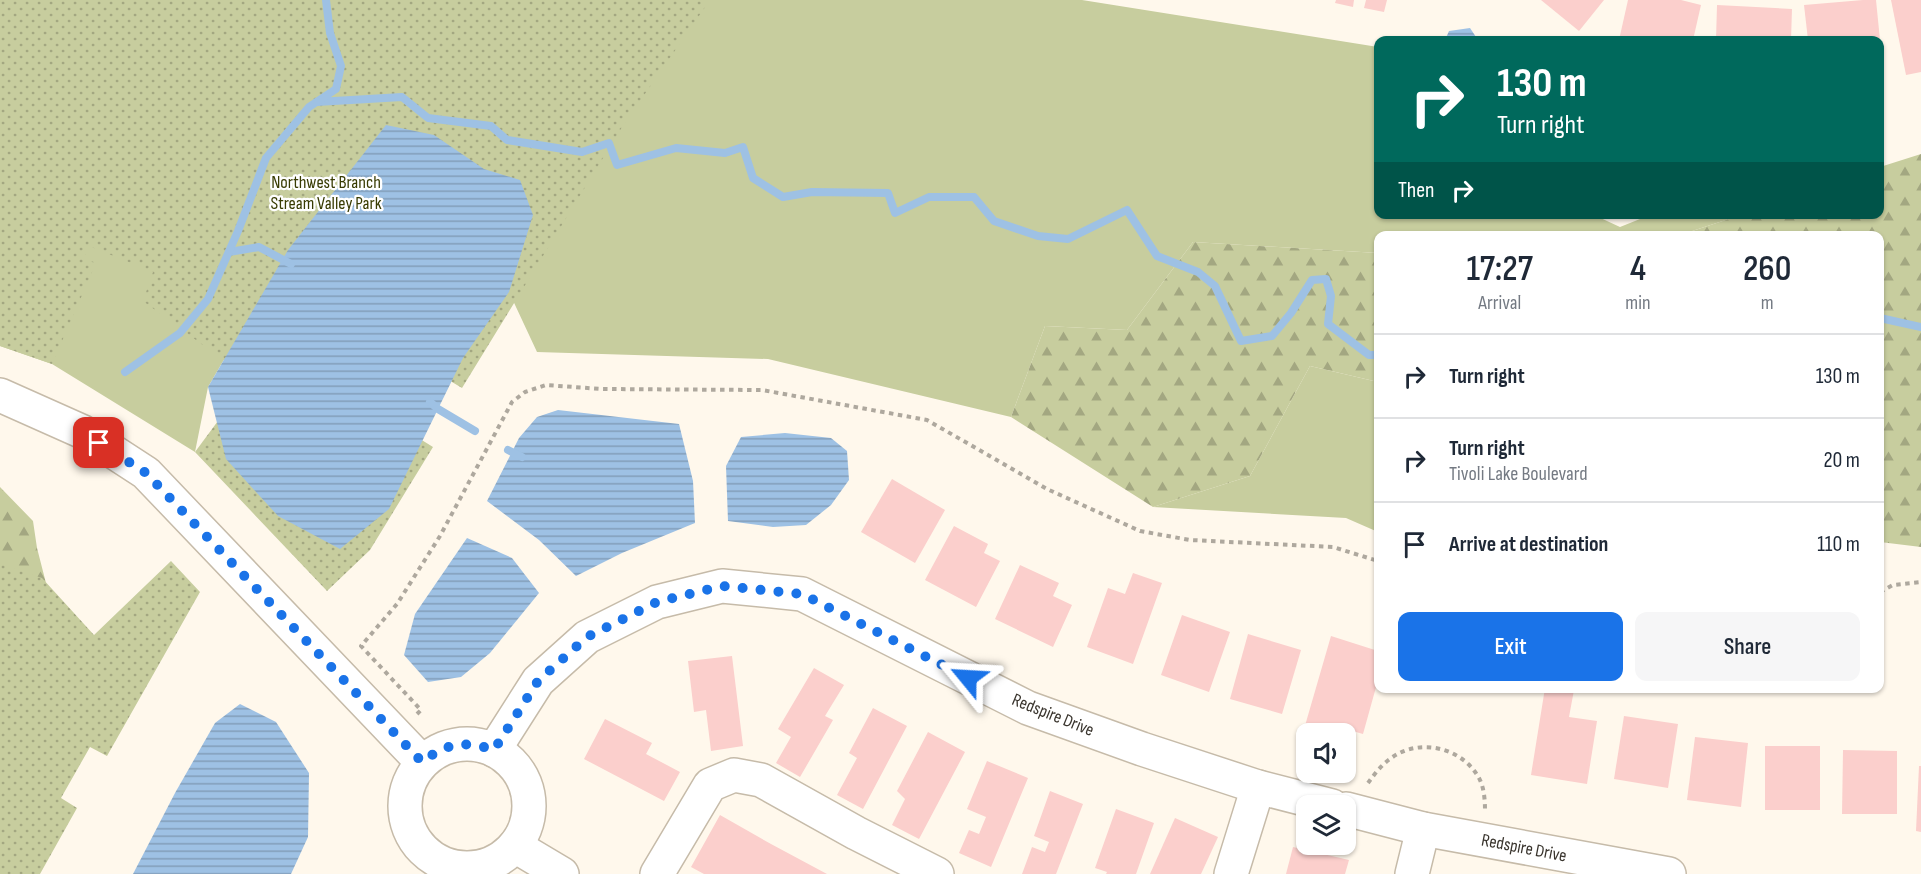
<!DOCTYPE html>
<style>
body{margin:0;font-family:"Sofia Sans Condensed",sans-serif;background:#f6f6f7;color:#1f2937;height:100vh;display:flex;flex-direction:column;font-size:22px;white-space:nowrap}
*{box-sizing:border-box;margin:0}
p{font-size:20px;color:#747a83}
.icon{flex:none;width:33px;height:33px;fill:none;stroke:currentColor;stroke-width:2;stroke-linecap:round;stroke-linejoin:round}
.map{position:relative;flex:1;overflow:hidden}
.details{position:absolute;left:1374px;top:231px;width:510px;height:462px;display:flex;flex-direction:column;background:#fff;border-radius:12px;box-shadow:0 2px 4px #0004}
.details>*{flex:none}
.top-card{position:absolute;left:1374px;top:36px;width:510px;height:183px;border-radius:12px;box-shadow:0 2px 4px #0004;background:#00695c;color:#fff;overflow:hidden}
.fabs{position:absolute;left:1296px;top:723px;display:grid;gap:12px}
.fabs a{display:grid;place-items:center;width:60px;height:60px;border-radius:12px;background:#fff;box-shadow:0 2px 4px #0004;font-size:30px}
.pin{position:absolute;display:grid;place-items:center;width:51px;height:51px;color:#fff;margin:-26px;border-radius:12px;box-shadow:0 3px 9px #0006}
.me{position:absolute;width:66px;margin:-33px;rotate:297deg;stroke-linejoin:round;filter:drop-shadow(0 0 4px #0008)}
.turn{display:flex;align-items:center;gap:21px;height:126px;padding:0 24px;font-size:27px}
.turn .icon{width:78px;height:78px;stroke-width:2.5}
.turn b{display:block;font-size:42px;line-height:51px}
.then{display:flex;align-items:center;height:57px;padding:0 24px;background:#0003;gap:12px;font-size:22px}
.eta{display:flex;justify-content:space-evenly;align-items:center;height:102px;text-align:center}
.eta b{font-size:36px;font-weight:600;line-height:42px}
.cta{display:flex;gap:12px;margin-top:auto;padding:12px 24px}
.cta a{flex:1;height:69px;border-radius:12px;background:#1a73e8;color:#fff;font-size:24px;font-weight:600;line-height:69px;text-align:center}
.cta a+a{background:#f6f6f7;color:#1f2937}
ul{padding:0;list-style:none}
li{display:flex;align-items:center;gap:18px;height:84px;padding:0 24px;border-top:2px solid #e0e1e3}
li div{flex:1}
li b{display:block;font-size:22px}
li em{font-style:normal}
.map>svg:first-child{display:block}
.grass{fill:#c7cd9e}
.forest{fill:url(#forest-firs)}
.park{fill:url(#park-dots)}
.water{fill:url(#water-rules)}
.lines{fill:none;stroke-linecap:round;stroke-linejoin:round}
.stream{stroke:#9ec1e4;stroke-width:8}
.building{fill:#fbcfcc}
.minor-casing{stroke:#c6bba9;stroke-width:36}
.path{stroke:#aea89e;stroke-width:4;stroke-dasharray:4.5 4.5;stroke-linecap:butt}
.minor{stroke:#fff;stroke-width:33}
.route{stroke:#1a73e8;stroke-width:10;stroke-dasharray:0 18}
.labels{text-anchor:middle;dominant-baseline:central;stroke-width:4.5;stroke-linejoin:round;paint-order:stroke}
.park-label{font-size:18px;fill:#383b02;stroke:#fff}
.street-label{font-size:18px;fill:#39342d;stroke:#fff}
</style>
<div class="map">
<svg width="1921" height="874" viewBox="0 0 1921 874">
<defs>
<pattern id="forest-firs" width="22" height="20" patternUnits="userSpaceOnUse" patternTransform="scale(1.5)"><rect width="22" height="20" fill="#c7cd9e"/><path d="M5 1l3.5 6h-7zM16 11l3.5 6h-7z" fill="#a3a781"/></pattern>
<pattern id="park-dots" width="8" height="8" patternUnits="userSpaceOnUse" patternTransform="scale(1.5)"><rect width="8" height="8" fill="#c7cd9e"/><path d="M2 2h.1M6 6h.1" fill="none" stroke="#a3a781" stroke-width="1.8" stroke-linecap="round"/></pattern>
<pattern id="water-rules" width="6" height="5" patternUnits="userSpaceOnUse" patternTransform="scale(1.5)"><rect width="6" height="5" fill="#9ec1e4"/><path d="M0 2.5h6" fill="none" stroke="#829eb9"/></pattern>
</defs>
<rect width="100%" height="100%" fill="#fff8ec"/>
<!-- grass -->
<g class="grass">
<polygon points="432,0 1082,0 1378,47 1378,214 1594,215 1620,227 1650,215 1741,215 1680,235 1378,236 1378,253 1193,242 1127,330 1045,326 1011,417 768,359 537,352 509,292 288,250 208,387 195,452 52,364 0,346 0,145"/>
<polygon points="1310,366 1378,382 1378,532 1346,518 1153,507 1250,476"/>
</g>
<!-- forest -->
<g class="forest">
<polygon points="1921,154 1921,547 1880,542 1880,236 1680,235 1741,215 1880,214 1880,167"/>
<polygon points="1193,242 1378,253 1378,382 1310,366 1250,476 1153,507 1011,417 1045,326 1127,330"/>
<polygon points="0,487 33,521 37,548 57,626 0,694"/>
</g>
<!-- park -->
<g class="park">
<polygon points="0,0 710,0 622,127 462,388 417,361 383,416 433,447 370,550 327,591 195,452 249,379 143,301 153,272 89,246 84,258 96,263 52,364 0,346"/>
<polygon points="171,561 200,592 107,756 90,747 61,798 77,808 40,874 0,874 0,564 42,578 94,635"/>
</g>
<!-- water -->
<g class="water">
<polygon points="1470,28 1478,40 1445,40 1449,31"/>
<polygon points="386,125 434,135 484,169 520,180 533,215 509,292 463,358 389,509 340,549 278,516 226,459 208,387 288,250"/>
<polygon points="558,410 679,424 693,481 695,523 622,553 576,576 539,540 487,501 519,438 537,417"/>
<polygon points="785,433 831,438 847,451 849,480 831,505 806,525 773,527 728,521 726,466 741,437"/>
<polygon points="467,538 512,558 539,593 490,653 461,677 428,682 404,655 415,614"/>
<polygon points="240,704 276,722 309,773 308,837 291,874 133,874 175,793 215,723"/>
</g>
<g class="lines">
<!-- stream -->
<g class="stream">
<polyline points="317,102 402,97 428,118 491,126 507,140 582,152 609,143 617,165 676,148 725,153 743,147 753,178 783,197 812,192 888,193 895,213 929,197 974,197 994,221 1038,236 1068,239 1127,210 1157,256 1198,272 1215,286 1241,341 1272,336 1291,313 1312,280 1326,279 1331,296 1328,324 1369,355 1378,355"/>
<polyline points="229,252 259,247 291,264"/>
<polyline points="1880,318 1921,327"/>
<polyline points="125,372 180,333 208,299 238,231 266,158 309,107 336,89 341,66 330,33 326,0"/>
<polyline points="430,402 438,409 475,431"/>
<polyline points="508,450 522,457"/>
</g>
</g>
<!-- building -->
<g class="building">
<polygon points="1336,0 1354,0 1353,7 1335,3"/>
<polygon points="1366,0 1387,0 1384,12 1364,8"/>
<polygon points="1541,0 1604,0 1579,31"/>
<polygon points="1628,0 1681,0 1701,5 1693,40 1619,40"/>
<polygon points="1863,0 1876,0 1880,40 1808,40 1804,5"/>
<polygon points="1891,0 1921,0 1921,72 1906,75"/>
<polygon points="1717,5 1792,9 1791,40 1716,40"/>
<polygon points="892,479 945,510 915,563 861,532"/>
<polygon points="954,526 988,544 984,553 1000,561 976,607 925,580"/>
<polygon points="1020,565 1059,583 1053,596 1072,605 1053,647 995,619"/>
<polygon points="1133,573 1162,583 1133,664 1087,647 1108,588 1125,594"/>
<polygon points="1182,615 1230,632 1209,692 1161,675"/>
<polygon points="1248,634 1301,650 1282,714 1230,699"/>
<polygon points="1331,636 1378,651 1378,680 1363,734 1335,726 1333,734 1306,734 1306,737 1302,736"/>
<polygon points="732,656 743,746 711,751 706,710 694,712 688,661"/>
<polygon points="814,668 844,685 825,716 833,720 800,777 776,763 791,737 778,729"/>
<polygon points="1545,688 1574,690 1569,717 1597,721 1587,784 1531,775"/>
<polygon points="873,708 907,726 863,809 837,795 857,758 849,753"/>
<polygon points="1624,716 1678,724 1668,788 1614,779"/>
<polygon points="605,719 652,743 646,754 680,772 664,801 584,759"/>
<polygon points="928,732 965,752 919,839 892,825 905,799 897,791"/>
<polygon points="1695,737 1748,743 1741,807 1687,800"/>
<rect x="1765" y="746" width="55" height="64"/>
<polygon points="1843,750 1897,751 1897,814 1842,814"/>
<polygon points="987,761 1028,778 991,867 959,853 969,830 979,834 986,817 967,809"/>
<polygon points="1919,766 1921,766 1921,832 1916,831"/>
<polygon points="1050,791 1083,804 1056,874 1022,874 1032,847 1045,852 1049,842 1034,836"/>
<polygon points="1116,809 1154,823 1136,874 1106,874 1107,872 1095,868"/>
<polygon points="720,815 771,844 827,874 704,874 691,867"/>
<polygon points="1175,818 1218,837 1201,874 1150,874"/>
<polygon points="1293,847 1349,860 1345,874 1286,874"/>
</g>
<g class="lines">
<!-- minor casing -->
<g class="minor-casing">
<g id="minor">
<polyline points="0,395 83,432 146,473 422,762"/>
<circle cx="467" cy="806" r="62"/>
<polyline points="494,750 538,681 587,637 657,602 722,586 802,594 1028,708 1142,749 1258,787 1332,806"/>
<polyline points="1346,809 1423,829 1669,874"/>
<polyline points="515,846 562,874"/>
<polyline points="657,874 710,785 734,775 761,780 856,833 937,874"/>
<polyline points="1231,874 1258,787"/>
<polyline points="1412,874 1423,829"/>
</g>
</g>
<!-- path -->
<g class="path">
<polyline points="1880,592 1893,585 1921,582"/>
<polyline points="417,714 421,710 361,646 397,604 440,536 512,402 525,392 546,385 601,389 762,390 927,420 1047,489 1140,531 1190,540 1333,547 1378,561"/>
<path d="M1368,783C1374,775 1381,765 1390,759C1418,737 1462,747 1479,778C1484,787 1485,800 1485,810"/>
</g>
<!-- minor -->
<use href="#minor" class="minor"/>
</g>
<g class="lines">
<!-- route -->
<path class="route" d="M99,443L146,473L422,762C447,743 463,740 494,750L538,681L587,637L657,602L722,586L802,594L968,678"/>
</g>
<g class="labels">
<!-- park labels -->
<g class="park-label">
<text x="326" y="182">Northwest Branch<tspan x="326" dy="21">Stream Valley Park</tspan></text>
</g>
<!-- street labels -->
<g class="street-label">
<text transform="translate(1053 715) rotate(22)">Redspire Drive</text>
<text transform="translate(1524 848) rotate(11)">Redspire Drive</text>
</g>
</g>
</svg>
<div class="fabs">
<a><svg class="icon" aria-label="sound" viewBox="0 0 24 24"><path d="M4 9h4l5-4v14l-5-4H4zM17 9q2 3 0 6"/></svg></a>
<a><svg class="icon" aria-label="layers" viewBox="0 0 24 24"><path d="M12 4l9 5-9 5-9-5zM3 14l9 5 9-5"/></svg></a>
</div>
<div class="pin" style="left:99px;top:443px;background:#d93025"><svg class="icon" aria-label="arrive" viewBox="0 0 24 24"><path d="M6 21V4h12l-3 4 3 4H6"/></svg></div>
<svg class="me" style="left:968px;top:678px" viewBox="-20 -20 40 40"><path d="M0-17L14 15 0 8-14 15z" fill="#1a73e8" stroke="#fff" stroke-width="4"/></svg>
<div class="top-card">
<div class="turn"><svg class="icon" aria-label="right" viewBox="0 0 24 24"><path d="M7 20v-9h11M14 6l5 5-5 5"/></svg><div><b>130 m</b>Turn right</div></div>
<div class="then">Then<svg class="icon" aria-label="right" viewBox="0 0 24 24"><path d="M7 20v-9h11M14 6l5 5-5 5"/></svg></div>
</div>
<section class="details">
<div class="eta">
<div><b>17:27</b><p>Arrival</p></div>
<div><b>4</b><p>min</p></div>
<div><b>260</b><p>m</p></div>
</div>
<ul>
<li><svg class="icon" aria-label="right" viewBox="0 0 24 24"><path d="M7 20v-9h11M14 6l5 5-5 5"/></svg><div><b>Turn right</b></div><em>130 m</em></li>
<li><svg class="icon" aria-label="right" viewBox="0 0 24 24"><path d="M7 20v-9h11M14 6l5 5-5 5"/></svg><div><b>Turn right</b><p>Tivoli Lake Boulevard</p></div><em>20 m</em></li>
<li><svg class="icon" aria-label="arrive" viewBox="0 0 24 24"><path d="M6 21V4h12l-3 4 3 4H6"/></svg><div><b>Arrive at destination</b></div><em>110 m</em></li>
</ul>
<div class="cta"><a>Exit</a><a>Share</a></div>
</section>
</div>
